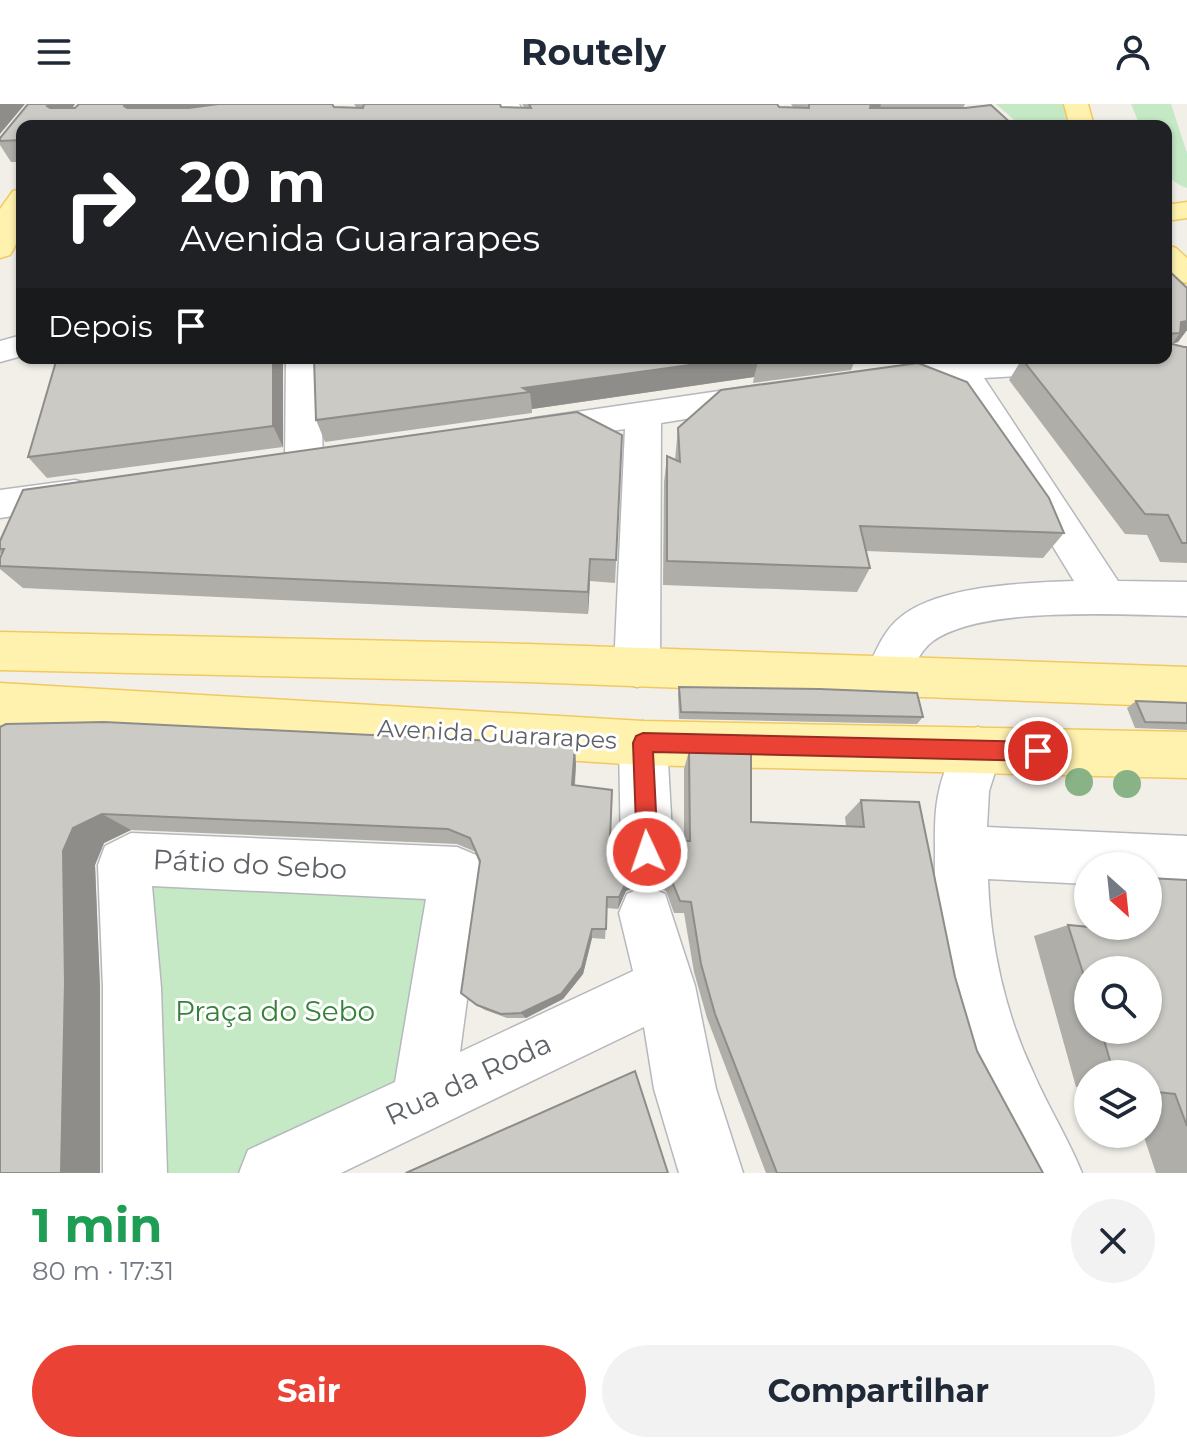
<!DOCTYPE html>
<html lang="pt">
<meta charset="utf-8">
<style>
body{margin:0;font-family:Montserrat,sans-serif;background:#f2f2f3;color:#1f2937;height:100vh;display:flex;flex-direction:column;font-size:30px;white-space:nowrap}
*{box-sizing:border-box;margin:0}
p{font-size:26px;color:#747a83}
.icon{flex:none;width:44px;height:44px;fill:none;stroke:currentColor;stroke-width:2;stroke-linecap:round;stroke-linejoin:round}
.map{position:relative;height:1069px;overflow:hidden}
.side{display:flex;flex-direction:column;background:#fff;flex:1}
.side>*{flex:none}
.banner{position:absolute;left:16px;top:16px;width:1156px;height:244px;border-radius:16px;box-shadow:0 2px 6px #0004;background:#202124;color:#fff;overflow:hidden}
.needle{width:52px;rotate:153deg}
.fabs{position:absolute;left:1074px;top:748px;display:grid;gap:16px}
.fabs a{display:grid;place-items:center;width:88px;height:88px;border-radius:50%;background:#fff;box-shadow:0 2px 6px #0004;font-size:40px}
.pin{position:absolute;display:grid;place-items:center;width:68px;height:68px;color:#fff;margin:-34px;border:4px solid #fff;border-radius:50%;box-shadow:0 2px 8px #0007}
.me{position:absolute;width:88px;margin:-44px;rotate:357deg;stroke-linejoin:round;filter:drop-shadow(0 0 6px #0008)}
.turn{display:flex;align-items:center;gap:28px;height:168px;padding:0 32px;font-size:36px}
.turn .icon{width:104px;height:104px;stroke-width:2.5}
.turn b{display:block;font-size:56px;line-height:68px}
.then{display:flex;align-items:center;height:76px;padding:0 32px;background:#0003;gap:16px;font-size:30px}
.round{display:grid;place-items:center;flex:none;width:84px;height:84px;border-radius:42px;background:#f2f2f3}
.overview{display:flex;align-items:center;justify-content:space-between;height:136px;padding:0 32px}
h1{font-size:48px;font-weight:700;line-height:60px;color:#1e9e55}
.cta{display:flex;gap:16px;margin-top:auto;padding:16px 32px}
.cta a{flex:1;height:92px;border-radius:48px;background:#ea4335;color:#fff;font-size:32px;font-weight:700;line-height:92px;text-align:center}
.cta a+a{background:#f2f2f3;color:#1f2937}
header{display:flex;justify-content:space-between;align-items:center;height:104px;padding:0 32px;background:#fff;font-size:36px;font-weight:700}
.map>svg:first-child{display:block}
.green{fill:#c5e8c5}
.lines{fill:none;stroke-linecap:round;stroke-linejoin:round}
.minor-casing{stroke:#b5b8bc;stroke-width:3}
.major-casing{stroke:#f2c960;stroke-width:3}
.minor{fill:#fff;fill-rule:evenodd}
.major{fill:#fff2af;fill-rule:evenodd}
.tree{fill:#89b387}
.wall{fill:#afaea9;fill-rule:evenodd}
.shaded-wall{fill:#8f8d8a}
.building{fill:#cccac5;stroke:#8f8d8a;stroke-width:2}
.route{fill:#ea4335;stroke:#982c22;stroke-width:2}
.labels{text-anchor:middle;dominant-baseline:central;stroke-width:6;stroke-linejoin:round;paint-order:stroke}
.street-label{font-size:24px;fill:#5f6368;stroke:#fff}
.near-street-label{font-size:28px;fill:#5f6368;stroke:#fff}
.near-park-label{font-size:28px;fill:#348238;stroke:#fff}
</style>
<header><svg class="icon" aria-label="menu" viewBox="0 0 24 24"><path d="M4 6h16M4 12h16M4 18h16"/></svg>Routely<svg class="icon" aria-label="person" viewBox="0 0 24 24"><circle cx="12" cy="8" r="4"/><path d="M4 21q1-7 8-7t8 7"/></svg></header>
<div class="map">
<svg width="1187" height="1069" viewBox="0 0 1187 1069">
<rect width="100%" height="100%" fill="#f1efe8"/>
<!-- green -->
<g class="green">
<polygon points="996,0 1063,0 1071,22 1021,22"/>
<path d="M1131,0H1171L1187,49V84C1157,74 1166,49 1166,22H1140Z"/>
<polygon points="131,755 457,770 423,997 271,1069 135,1069"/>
</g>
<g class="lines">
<!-- minor casing -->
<g class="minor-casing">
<g id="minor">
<polygon points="495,0 519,0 530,22 506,22"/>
<polygon points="22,231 22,252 0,258 0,237"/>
<polygon points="286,254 320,254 323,358 317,367 304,371 291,367 285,358"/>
<path d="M937,254H1145L1140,261L1128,265L984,274L1118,477L1187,478V512C1124,511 984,501 933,537C918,548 912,568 904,584L888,590L872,584L865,570C874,552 881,531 896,517C933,481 1024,479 1074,477L952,277L880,286L868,283L863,275L868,267L939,257Z"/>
<polygon points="760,281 772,285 777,293 772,301 661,319 660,563 653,577 637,583 621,577 614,563 625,325 535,338 522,335 517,326 522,317 535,314"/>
<polygon points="75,376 89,380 94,390 89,400 0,414 0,386"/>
<polygon points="643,617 660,623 667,639 673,748 666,767 647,774 628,767 621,748 619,639 626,623"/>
<path d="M978,623L995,630L1002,646L989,687L987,723L1187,732V784L1148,783V762H1088V780L988,775C990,841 1005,909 1033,968C1048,1003 1068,1034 1082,1069H1016C965,969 933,866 935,754C935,732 934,708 939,687C943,667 953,648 961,630Z"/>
<polygon points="131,729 457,743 476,751 484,770 460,948 633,867 619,809 627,790 646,782 665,790 695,882 716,985 743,1069 679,1069 654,985 644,923 341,1069 239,1069 248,1046 395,978 426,795 152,782 161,884 167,1069 103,1069 103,884 98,761 105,742"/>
</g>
</g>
<!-- major casing -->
<g class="major-casing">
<g id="major">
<polygon points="1064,0 1088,0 1094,22 1070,22"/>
<path d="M22,85C22,108 24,131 10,151L0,154V105L13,87Z"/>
<polygon points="1187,98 1187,114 1166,117 1166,101"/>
<polygon points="1166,141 1176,144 1187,154 1187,179 1176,176 1166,166"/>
<polygon points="0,528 527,540 1187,563 1187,603 527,578 0,566"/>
<polygon points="0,579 643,617 1187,628 1187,674 643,661 0,621"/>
</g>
</g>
<!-- minor -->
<use href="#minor" class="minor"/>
<!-- major -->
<use href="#major" class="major"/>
</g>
<!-- trees -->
<g class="tree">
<circle cx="1079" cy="678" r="14"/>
<circle cx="1127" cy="680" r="14"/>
</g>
<!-- wall -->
<g class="wall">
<polygon points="28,0 75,0 72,4 356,3 354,0 500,0 501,3 524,3 522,0 777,0 779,3 793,3 791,0 965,0 963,4 1014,22 22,22 22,58 11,58 0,41 0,34"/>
<polygon points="1166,164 1187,226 1178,238 1172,240 1184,243 1187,243 1187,459 1160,458 1147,431 1125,430 1009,276 1022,255 1166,254"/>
<polygon points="283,254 283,343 47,374 28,353"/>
<polygon points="314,254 856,254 851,266 753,279 754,273 532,305 532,309 325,338 316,316"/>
<polygon points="678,324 1064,429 1043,454 866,447 870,464 857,488 663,481 664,378 667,352 675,356"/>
<polygon points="622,331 615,479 590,477 588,510 23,484 0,465 0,454 2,450 0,449 0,437"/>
<polygon points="679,583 923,613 917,620 679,615 678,590"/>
<polygon points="1136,597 1187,599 1187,626 1135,624 1127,604"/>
<polygon points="0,623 576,660 575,682 610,735 629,757 649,764 672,757 684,737 684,665 689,647 751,718 846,722 845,713 861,696 955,873 977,947 1043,1069 766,1069 707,914 694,868 684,809 674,809 666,787 645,779 626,787 618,805 607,804 605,835 592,834 583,870 563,895 526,914 507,914 485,906 477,901 480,757 476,748 457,740 131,726 104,739 95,761 100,884 100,1069"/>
<path d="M1187,776V1069H1156L1143,1030H1148V970H1088V984L1076,983L1034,832L1068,821L1088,823L1076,786L1088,781V822H1148ZM1088,866L1148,926H1088Z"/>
<polygon points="635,967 668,1069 404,1069 632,968"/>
</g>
<!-- shaded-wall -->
<g class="shaded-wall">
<polygon points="0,0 25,0 0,30"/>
<polygon points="49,0 75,0 59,22 47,2"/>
<polygon points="125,0 230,0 139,15 124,2"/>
<polygon points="871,0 881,0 877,12 868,15"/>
<polygon points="1187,217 1187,226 1178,238 1173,239 1180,229 1181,218"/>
<polygon points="273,254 283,254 283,343 273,322"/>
<polygon points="740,254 765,254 758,258 754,273 532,305 530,288 523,284"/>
<polygon points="590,455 590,477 588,510 588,488"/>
<polygon points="575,641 576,660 573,698 572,681"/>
<polygon points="102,710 131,726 104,739 95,761 100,884 100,1069 61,1069 63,747 73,724"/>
<polygon points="648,766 645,779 626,787 618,805 619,793 628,775"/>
<polygon points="592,825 592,834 583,870 563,895 526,914 521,909"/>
</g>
<!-- building -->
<g class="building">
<polygon points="28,0 49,0 47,2 50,4 75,4 79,0 125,0 124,2 127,4 189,4 218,0 332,0 334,3 363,4 364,0 500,0 501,3 531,4 529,0 777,0 779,3 809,4 809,0 871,0 870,4 965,4 991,1 1014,22 22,22 22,36 0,37 0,34"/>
<polygon points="1166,164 1187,184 1187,217 1181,218 1180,229 1166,230"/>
<polygon points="22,177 22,200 20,200"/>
<polygon points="1166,231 1168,239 1184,243 1187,243 1187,439 1182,439 1168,411 1145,410 1022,255 1166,254"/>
<polygon points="57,254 273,254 273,322 28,353"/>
<polygon points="314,254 740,254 523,284 530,288 316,316"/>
<polygon points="762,254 786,254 758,258"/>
<polygon points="918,259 967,278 1049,394 1064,429 860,422 870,464 667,457 667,352 680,358 678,324 721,286"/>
<polygon points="577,308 622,331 616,456 590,455 588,488 0,462 0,454 4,445 0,445 0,437 23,386"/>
<polygon points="679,583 820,585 917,589 923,613 681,608"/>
<polygon points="1136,597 1187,599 1187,619 1145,618"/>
<polygon points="104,618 575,641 572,681 612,686 610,735 620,735 629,757 649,764 672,757 680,737 690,737 689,647 751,648 751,718 864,723 861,696 919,698 955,873 977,947 1043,1069 777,1069 715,910 701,860 691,798 680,797 671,775 648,766 628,775 619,793 607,793 606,825 592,825 582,863 561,890 521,909 501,910 477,901 461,889 480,757 470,734 448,725 102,710 73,724 63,747 65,878 61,1069 0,1069 0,623 6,620"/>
<polygon points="1148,774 1187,776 1187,1022 1175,990 1148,987 1148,970 1114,970 1101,926 1148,926 1148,866 1088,866 1088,885 1068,821 1131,827 1130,822 1148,822"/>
<polygon points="635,967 668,1069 406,1069"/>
</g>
<!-- route -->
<polygon class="route" points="643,629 1038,638 1045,641 1048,647 1045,654 1038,657 653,648 658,748 655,756 647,759 640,756 637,748 633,639 636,632"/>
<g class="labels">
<!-- street labels -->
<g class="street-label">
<text transform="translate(497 630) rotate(3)">Avenida Guararapes</text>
</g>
<!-- near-street labels -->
<g class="near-street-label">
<text transform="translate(250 760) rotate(3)">Pátio do Sebo</text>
<text transform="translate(468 975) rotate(-25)">Rua da Roda</text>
</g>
<!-- near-park labels -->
<g class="near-park-label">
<text x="275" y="907">Praça do Sebo</text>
</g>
</g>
</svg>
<div class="fabs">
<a><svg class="needle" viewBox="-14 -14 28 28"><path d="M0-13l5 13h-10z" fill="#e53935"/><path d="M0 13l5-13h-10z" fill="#747a83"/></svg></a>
<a><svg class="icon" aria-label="search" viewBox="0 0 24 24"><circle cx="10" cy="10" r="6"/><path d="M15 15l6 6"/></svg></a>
<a><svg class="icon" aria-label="layers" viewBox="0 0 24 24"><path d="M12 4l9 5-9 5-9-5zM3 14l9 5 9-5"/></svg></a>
</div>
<div class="pin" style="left:1038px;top:647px;background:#d93025"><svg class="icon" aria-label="arrive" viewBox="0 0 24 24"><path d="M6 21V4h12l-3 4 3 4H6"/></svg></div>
<svg class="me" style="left:647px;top:748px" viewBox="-20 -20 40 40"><circle r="17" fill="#ea4335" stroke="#fff" stroke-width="3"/><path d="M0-11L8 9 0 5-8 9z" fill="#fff"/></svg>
<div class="banner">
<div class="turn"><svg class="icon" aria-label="right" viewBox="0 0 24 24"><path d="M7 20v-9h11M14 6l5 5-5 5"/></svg><div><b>20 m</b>Avenida Guararapes</div></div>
<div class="then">Depois<svg class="icon" aria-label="arrive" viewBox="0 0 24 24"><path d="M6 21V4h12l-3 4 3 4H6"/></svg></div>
</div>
</div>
<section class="side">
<div class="overview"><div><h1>1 min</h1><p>80 m · 17:31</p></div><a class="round"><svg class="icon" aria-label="close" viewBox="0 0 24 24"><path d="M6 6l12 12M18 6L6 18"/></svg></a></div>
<div class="cta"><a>Sair</a><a>Compartilhar</a></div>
</section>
